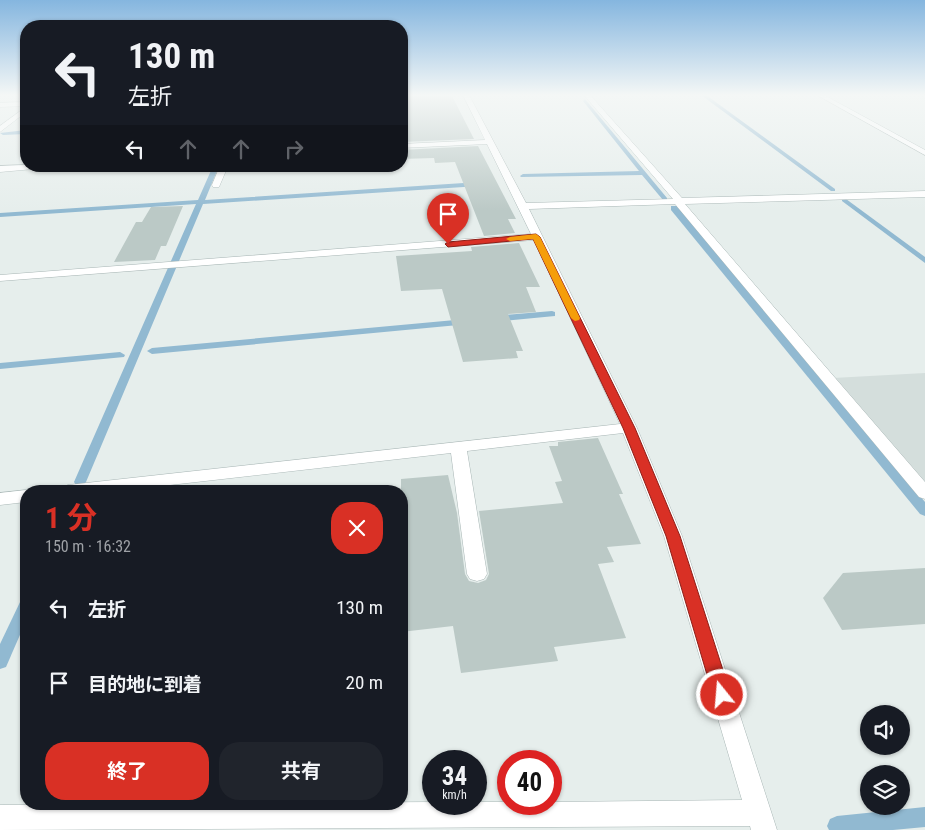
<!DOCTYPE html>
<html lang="ja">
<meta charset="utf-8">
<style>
body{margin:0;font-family:"Roboto Condensed","Noto Sans JP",sans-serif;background:#20242c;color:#f1f3f6;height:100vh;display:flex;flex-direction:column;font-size:19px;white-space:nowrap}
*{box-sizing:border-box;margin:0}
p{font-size:16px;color:#9ea1a6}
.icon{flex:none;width:28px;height:28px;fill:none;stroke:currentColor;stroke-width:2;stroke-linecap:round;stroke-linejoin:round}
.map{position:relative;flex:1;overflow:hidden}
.sheet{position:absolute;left:20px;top:485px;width:388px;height:325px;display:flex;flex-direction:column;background:#171b24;border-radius:20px;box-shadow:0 1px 4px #0004}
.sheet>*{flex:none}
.hud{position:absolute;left:20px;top:20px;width:388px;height:152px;border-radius:20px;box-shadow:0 1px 4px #0004;background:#171b24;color:#f1f3f6;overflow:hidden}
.fabs{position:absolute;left:860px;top:705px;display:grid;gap:10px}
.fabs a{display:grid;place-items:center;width:50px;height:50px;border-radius:50%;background:#171b24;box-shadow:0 1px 4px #0004;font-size:25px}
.speed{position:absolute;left:422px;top:750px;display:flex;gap:10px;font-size:25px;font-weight:700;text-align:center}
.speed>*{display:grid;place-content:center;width:65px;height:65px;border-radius:50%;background:#171b24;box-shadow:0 1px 4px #0004;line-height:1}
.speed small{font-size:12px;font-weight:400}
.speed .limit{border:8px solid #d22;background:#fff;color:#111}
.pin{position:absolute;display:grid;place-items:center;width:42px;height:42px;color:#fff;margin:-51px -21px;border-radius:50% 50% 50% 0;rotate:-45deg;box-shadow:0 0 5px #0007}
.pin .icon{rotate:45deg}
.me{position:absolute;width:55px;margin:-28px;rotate:343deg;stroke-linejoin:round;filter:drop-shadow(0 0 4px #0008)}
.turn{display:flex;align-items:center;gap:18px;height:105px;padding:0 25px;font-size:22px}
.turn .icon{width:65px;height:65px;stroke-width:2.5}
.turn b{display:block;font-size:35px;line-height:42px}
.lanes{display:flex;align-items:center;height:48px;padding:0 25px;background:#0003;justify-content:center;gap:25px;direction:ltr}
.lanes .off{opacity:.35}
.round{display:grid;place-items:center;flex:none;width:52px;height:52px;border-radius:20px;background:#20242c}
.overview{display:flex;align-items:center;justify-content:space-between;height:85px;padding:0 25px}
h1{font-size:30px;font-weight:700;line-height:38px;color:#d93025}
.cta{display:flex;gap:10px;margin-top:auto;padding:10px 25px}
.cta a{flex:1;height:58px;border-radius:20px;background:#d93025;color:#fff;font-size:20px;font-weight:700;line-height:58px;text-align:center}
.cta a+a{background:#20242c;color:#f1f3f6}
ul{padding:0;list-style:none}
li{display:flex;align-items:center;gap:15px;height:75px;padding:0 25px}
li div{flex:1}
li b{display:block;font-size:19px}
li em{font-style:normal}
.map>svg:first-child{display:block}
.built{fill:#d4dedc}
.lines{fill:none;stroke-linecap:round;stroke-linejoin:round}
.stream{fill:#91b9d1;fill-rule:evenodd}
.building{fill:#bbc9c6}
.minor-casing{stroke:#a8b6b5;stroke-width:1}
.minor{fill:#fff;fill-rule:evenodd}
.route{fill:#d93025;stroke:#8d1f18}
.slow{fill:#f59e0b}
</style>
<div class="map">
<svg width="925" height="830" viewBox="0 0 925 830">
<rect width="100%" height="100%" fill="#e6eeec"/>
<!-- built -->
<polygon class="built" points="925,373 925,484 833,378"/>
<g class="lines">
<!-- stream -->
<g class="stream">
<polygon points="701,95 706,95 835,189 835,191 831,191"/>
<polygon points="585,99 667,198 667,200 663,200 642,175 521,177 520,176 523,174 639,171 583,101"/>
<polygon points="26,130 26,134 3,135 0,133"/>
<polygon points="213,166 219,166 205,200 479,182 482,184 479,186 203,204 86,482 84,485 76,485 74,482 196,204 0,217 0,213 198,200"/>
<polygon points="842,199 846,199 925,257 925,263 842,201"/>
<polygon points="671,206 677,206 925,502 925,516 920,514 671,210"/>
<polygon points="552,311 555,312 555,316 494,322 489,319 494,316"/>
<polygon points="466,319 471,322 469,324 152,354 147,351 152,348"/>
<polygon points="120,352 125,355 124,357 0,369 0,363"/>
<polygon points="26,598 26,621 6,667 0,669 0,644 21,600"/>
<polygon points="925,807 925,827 893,830 829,830 827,826 830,819 837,816"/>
</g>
</g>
<!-- building -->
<g class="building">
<polygon points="449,95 450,97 452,96 474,139 401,142 401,96"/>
<polygon points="478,146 516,219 508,219 515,233 484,236 455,162 435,163 434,158 401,159 401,150"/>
<polygon points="183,206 166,246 161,246 155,260 114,262 136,222 142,222 151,207"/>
<polygon points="519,243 540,287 526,287 536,312 508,314 523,351 516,351 518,358 463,362 442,289 401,291 396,256 472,251 471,247"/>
<polygon points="598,438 623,494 619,494 641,544 607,547 614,562 598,564 626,638 554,647 558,661 461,673 453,626 401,632 401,594 405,594 401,548 401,479 448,475 457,513 465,574 469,581 478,583 486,580 489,574 479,511 563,503 555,482 562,481 549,446 558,446 558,442"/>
<polygon points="925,568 925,624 842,630 823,598 843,573"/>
</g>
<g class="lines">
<!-- minor casing -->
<g class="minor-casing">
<g id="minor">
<polygon points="463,95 469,95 526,203 673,199 584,95 590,95 682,198 925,191 925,197 685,204 925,482 925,499 919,497 675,204 529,209 637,428 682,536 777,830 751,830 750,826 0,830 0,805 434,802 476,804 476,802 509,802 509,804 551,804 551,802 742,800 664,536 623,433 467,451 487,574 484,579 477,581 470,579 467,574 451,453 117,491 59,491 62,487 68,485 620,424 534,240 0,281 0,275 531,234 487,144 401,148 401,144 485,140"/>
<polygon points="817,95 824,95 925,150 925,155"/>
<polygon points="26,102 26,106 0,107 0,103"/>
<polygon points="26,107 26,112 0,132 0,126"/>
<polygon points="26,165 26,166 49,166 45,168 0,172 0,166"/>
<polygon points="220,166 228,166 219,187 213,187 212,185"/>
<polygon points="26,490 30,491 26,491 26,502 0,505 0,493"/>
</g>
</g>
<!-- minor -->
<use href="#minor" class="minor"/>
</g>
<!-- sky -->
<linearGradient id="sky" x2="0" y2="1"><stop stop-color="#85b6df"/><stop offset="0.45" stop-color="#f4f7f6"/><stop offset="1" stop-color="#f4f7f6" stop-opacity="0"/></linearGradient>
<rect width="925" height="211" fill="url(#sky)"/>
<!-- route -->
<polygon class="route" points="536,234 540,237 635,428 680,536 731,695 728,701 722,703 716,701 713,695 666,536 623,428 533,239 448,247 445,244 448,242"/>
<!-- slow -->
<polygon class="slow" points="536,234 540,237 580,318 579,320 575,321 571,318 533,239 510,241 506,239 510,237"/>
</svg>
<div class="fabs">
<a><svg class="icon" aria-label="sound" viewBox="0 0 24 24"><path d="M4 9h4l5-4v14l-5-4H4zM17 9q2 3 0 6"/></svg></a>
<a><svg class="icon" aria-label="layers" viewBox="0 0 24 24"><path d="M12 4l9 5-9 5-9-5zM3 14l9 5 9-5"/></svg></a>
</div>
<div class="speed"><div>34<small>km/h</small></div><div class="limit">40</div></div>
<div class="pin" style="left:448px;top:244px;background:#d93025"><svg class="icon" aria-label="arrive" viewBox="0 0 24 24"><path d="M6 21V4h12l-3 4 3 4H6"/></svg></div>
<svg class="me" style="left:722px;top:695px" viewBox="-20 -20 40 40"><circle r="17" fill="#d93025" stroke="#fff" stroke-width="3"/><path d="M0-11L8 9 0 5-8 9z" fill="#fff"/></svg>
<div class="hud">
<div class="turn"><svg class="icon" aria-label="left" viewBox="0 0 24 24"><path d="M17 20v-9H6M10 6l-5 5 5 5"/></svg><div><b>130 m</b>左折</div></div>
<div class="lanes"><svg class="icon" aria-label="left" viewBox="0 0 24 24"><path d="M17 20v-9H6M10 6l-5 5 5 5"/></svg><svg class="icon off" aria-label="ahead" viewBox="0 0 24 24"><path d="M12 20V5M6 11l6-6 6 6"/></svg><svg class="icon off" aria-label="ahead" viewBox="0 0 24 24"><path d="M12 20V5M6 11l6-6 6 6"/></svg><svg class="icon off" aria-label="right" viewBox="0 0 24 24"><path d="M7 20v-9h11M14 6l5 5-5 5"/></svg></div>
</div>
<section class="sheet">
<div class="overview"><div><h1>1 分</h1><p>150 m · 16:32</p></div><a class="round" style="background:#d93025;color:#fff"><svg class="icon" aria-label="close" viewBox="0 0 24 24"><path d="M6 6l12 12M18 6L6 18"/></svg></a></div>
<ul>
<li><svg class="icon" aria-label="left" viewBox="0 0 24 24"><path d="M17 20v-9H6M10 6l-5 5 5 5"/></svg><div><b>左折</b></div><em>130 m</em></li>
<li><svg class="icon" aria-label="arrive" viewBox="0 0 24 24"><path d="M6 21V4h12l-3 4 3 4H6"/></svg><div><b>目的地に到着</b></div><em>20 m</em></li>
</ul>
<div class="cta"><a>終了</a><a>共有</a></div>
</section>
</div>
